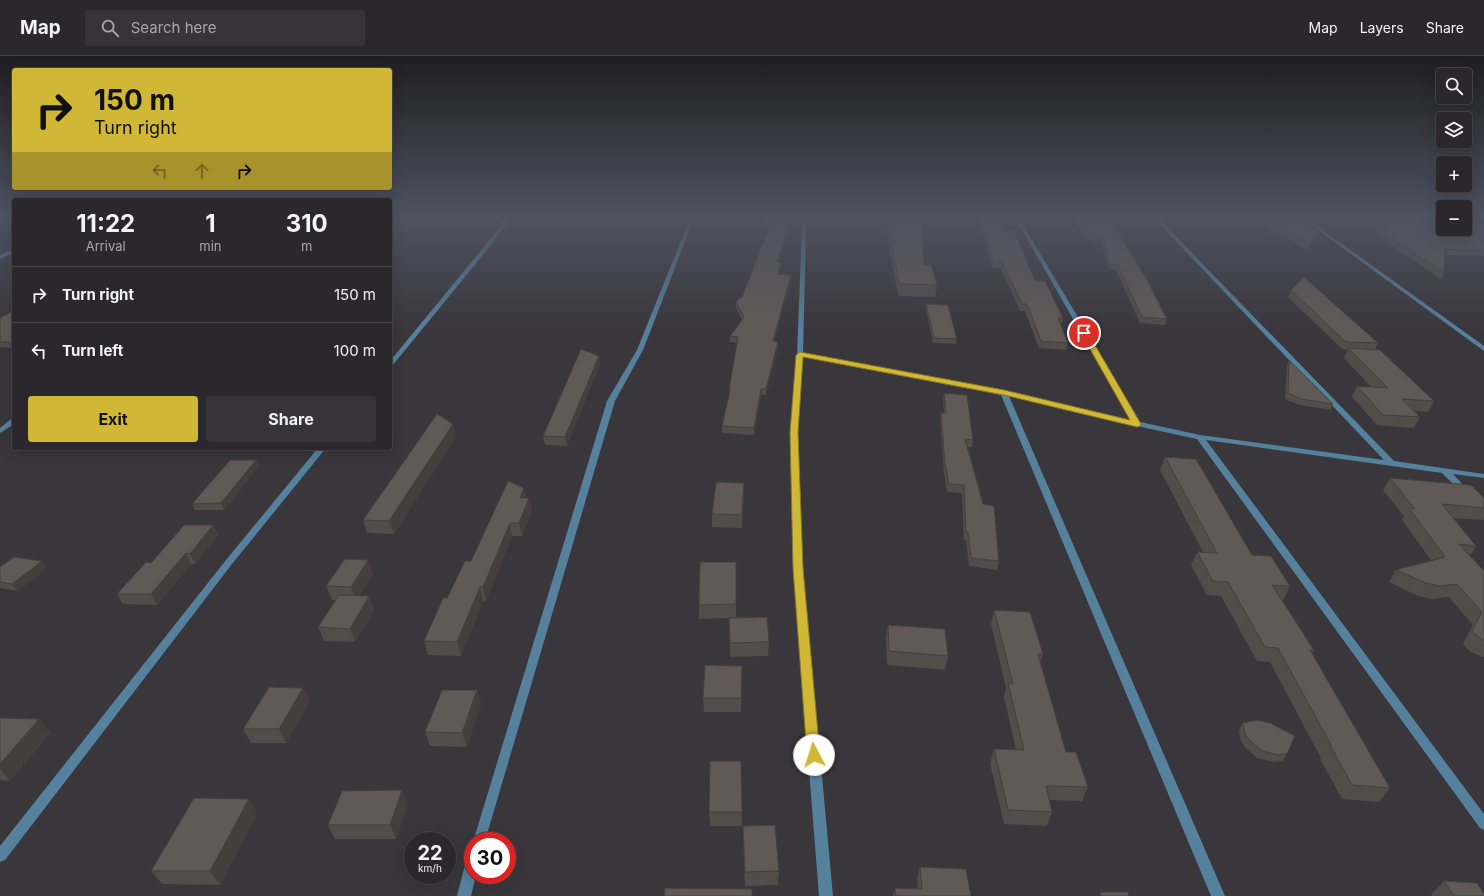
<!DOCTYPE html>
<meta charset="utf-8">
<style>
body{margin:0;font-family:Inter,sans-serif;background:#373439;color:#f1f3f6;height:100vh;display:flex;flex-direction:column;font-size:15px;white-space:nowrap}
*{box-sizing:border-box;margin:0}
p{font-size:13px;color:#a6a6aa}
.icon{flex:none;width:22px;height:22px;fill:none;stroke:currentColor;stroke-width:2;stroke-linecap:round;stroke-linejoin:round}
.map{position:relative;flex:1;overflow:hidden}
.drawer{position:absolute;left:12px;top:142px;width:380px;height:252px;display:flex;flex-direction:column;background:#2b282d;border-radius:4px;box-shadow:0 4px 16px #0002,0 0 0 1px #474449}
.drawer>*{flex:none}
.hud{position:absolute;left:12px;top:12px;width:380px;height:122px;border-radius:4px;box-shadow:0 4px 16px #0002,0 0 0 1px #474449;background:#d1b736;color:#111;overflow:hidden}
.controls{position:absolute;left:1436px;top:12px;display:grid;gap:8px}
.controls a{display:grid;place-items:center;width:36px;height:36px;border-radius:4px;background:#2b282d;box-shadow:0 4px 16px #0002,0 0 0 1px #474449;font-size:20px}
.speed{position:absolute;left:404px;top:776px;display:flex;gap:8px;font-size:20px;font-weight:700;text-align:center}
.speed>*{display:grid;place-content:center;width:52px;height:52px;border-radius:50%;background:#2b282d;box-shadow:0 4px 16px #0002,0 0 0 1px #474449;line-height:1}
.speed small{font-size:10px;font-weight:400}
.speed .limit{border:6px solid #d22;background:#fff;color:#111}
.pin{position:absolute;display:grid;place-items:center;width:34px;height:34px;color:#fff;margin:-17px;border:2px solid #fff;border-radius:50%;box-shadow:0 1px 4px #0007}
.me{position:absolute;width:44px;margin:-22px;rotate:355deg;stroke-linejoin:round;filter:drop-shadow(0 0 3px #0008)}
.turn{display:flex;align-items:center;gap:14px;height:84px;padding:0 16px;font-size:18px}
.turn .icon{width:52px;height:52px;stroke-width:2.5}
.turn b{display:block;font-size:28px;line-height:34px}
.lanes{display:flex;align-items:center;height:38px;padding:0 16px;background:#0003;justify-content:center;gap:20px;direction:ltr}
.lanes .off{opacity:.35}
.eta{display:flex;justify-content:space-evenly;align-items:center;height:68px;text-align:center}
.eta b{font-size:24px;font-weight:700;line-height:28px}
.button{display:flex;gap:8px;margin-top:auto;padding:8px 16px}
.button a{flex:1;height:46px;border-radius:4px;background:#d1b736;color:#111;font-size:16px;font-weight:700;line-height:46px;text-align:center}
.button a+a{background:#373439;color:#f1f3f6}
ul{padding:0;list-style:none}
li{display:flex;align-items:center;gap:12px;height:56px;padding:0 16px;border-top:1px solid #474449}
li div{flex:1}
li b{display:block;font-size:15px}
li em{font-style:normal}
header{display:flex;align-items:center;gap:24px;box-sizing:border-box;height:56px;padding:0 20px;background:#2b282d;border-bottom:1px solid #474449}
header strong{font-size:19px}
nav{display:flex;gap:22px;margin-inline-start:auto;font-size:14px}
.search{width:280px;height:36px;background:#373439;display:flex;align-items:center;gap:10px;box-sizing:border-box;padding:0 14px;border-radius:4px;color:#a6a6aa;font-size:15px}
.map>svg:first-child{display:block}
.lines{fill:none;stroke-linecap:round;stroke-linejoin:round}
.minor{fill:#56819d;fill-rule:evenodd}
.wall{fill:#534d49}
.shaded-wall{fill:#443e3c}
.building{fill:#615955;stroke:#443e3c}
.route{fill:#d1b736;stroke:#887723}
</style>
<header>
<strong>Map</strong>
<div class="search"><svg class="icon" aria-label="search" viewBox="0 0 24 24"><circle cx="10" cy="10" r="6"/><path d="M15 15l6 6"/></svg>Search here</div>
<nav><a>Map</a><a>Layers</a><a>Share</a></nav>
</header>
<div class="map">
<svg width="1484" height="840" viewBox="0 0 1484 840">
<rect width="100%" height="100%" fill="#39363c"/>
<g class="lines">
<!-- minor -->
<g class="minor">
<polygon points="508,160 512,160 487,194 392,310 390,311 390,305 483,192"/>
<polygon points="691,160 695,160 643,294 615,345 485,785 473,786 607,345 637,294"/>
<polygon points="805,160 809,160 806,173 803,298 1004,335 1131,364 1014,160 1018,160 1140,366 1200,379 1384,404 1152,160 1156,160 1394,405 1484,418 1484,422 1453,418 1469,435 1465,437 1462,437 1442,417 1206,384 1484,758 1484,774 1480,772 1197,383 1137,370 1009,340 1225,840 1211,840 1001,339 803,301 798,377 803,512 833,840 819,840 793,512 790,377 797,299 802,173"/>
<polygon points="1299,160 1303,160 1484,290 1484,295"/>
<polygon points="14,193 14,196 0,203 0,199"/>
<polygon points="11,363 14,363 14,368 0,377 0,372"/>
<polygon points="318,392 326,392 232,508 5,804 0,806 0,790 226,504"/>
<polygon points="473,799 473,819 476,819 471,840 457,840 466,805 468,801"/>
</g>
</g>
<!-- wall -->
<g class="wall">
<polygon points="758,160 792,160 778,206 781,207 781,212 779,218 791,224 774,285 778,291 766,339 761,339 754,379 722,377 722,370 729,340 729,334 737,287 730,286 730,280 742,264 736,251 736,246 742,241 768,173 761,173 761,168 762,163 758,163"/>
<polygon points="884,160 921,160 924,209 937,229 935,241 898,240"/>
<polygon points="977,160 1000,160 1005,175 1035,224 1063,262 1061,269 1068,287 1066,294 1039,292 1025,255 1020,255 1001,212 992,212"/>
<polygon points="1070,160 1108,160 1167,263 1165,269 1140,267 1116,214 1109,213 1101,186 1090,185"/>
<polygon points="1245,160 1295,160 1318,176 1315,183 1308,194"/>
<polygon points="1357,160 1484,160 1484,200 1444,199 1444,217 1441,223 1380,181 1381,179"/>
<polygon points="1291,234 1378,287 1375,293 1434,345 1428,356 1414,355 1420,361 1414,372 1377,369 1352,341 1357,330 1371,331 1344,302 1348,294 1342,293 1288,241"/>
<polygon points="926,248 957,283 956,288 933,287 926,254"/>
<polygon points="14,254 14,292 0,291 0,262"/>
<polygon points="599,300 600,308 567,390 545,389 543,380"/>
<polygon points="1289,304 1333,348 1330,354 1299,349 1285,343 1287,310"/>
<polygon points="944,337 973,384 972,391 968,391 999,505 997,514 969,510 966,484 964,484 962,437 947,436 944,417 940,364 941,357 944,357 943,345"/>
<polygon points="453,368 456,380 394,478 367,477 363,464"/>
<polygon points="1165,401 1252,499 1290,530 1283,544 1282,544 1314,594 1312,597 1390,732 1379,746 1342,743 1320,703 1321,702 1270,606 1257,605 1221,540 1207,539 1191,509 1197,496 1203,496 1160,414"/>
<polygon points="256,404 259,410 224,454 195,454 192,448"/>
<polygon points="1390,422 1484,442 1484,464 1453,462 1476,490 1470,500 1484,515 1484,601 1482,601 1471,596 1463,588 1473,569 1449,541 1431,543 1418,540 1389,526 1396,514 1431,504 1402,464 1404,460 1383,434"/>
<polygon points="744,427 744,440 742,472 712,471 712,458"/>
<polygon points="524,432 526,442 529,442 532,455 522,480 512,480 486,545 483,545 461,600 428,599 424,585 447,542 471,505"/>
<polygon points="213,469 218,479 195,508 191,508 157,549 123,548 117,538 151,507"/>
<polygon points="42,505 47,512 17,535 0,532 0,511"/>
<polygon points="736,506 736,561 769,586 768,600 730,601 729,562 699,563 699,549"/>
<polygon points="373,518 359,540 374,554 355,586 324,585 318,571 336,544 332,544 326,530"/>
<polygon points="994,554 1043,598 1040,606 1066,696 1088,731 1082,745 1049,744 1052,756 1047,770 1004,768 990,707 994,693 1016,694 1004,641 1006,632 991,568"/>
<polygon points="888,569 948,600 945,614 887,609 886,582"/>
<polygon points="742,610 741,656 704,656 703,642"/>
<polygon points="303,632 310,645 286,687 251,687 243,673"/>
<polygon points="477,634 481,648 467,691 430,690 425,676"/>
<polygon points="0,662 39,663 50,677 10,725 0,724"/>
<polygon points="1243,667 1287,698 1283,705 1273,706 1257,702 1245,691 1241,685 1239,674"/>
<polygon points="741,705 742,770 710,770 709,756"/>
<polygon points="402,734 408,748 396,783 335,783 328,769"/>
<polygon points="249,743 257,757 220,829 162,828 151,815"/>
<polygon points="743,770 779,815 778,829 745,830"/>
<polygon points="920,811 971,840 893,840 895,832 918,833 917,824"/>
<polygon points="1444,825 1484,840 1432,840 1431,839"/>
</g>
<!-- shaded-wall -->
<g class="shaded-wall">
<polygon points="791,160 792,160 777,211 777,206"/>
<polygon points="1318,176 1315,183 1308,194 1311,187"/>
<polygon points="781,207 781,212 778,223 778,218"/>
<polygon points="791,219 791,224 773,291 773,285"/>
<polygon points="778,286 778,291 766,339 766,333"/>
<polygon points="599,300 600,308 567,390 565,381"/>
<polygon points="761,333 761,339 754,379 754,372"/>
<polygon points="453,368 456,380 394,478 389,465"/>
<polygon points="256,404 259,410 224,454 221,447"/>
<polygon points="744,427 744,440 742,472 742,459"/>
<polygon points="524,432 527,444 520,442"/>
<polygon points="529,442 532,455 522,480 519,467"/>
<polygon points="510,467 512,480 486,545 483,531"/>
<polygon points="213,469 218,479 195,508 190,498"/>
<polygon points="186,497 191,508 157,549 151,538"/>
<polygon points="368,504 373,518 356,545 351,531"/>
<polygon points="42,505 47,512 17,535 12,528"/>
<polygon points="480,531 483,545 461,600 457,586"/>
<polygon points="369,540 374,554 355,586 350,573"/>
<polygon points="303,632 310,645 286,687 279,673"/>
<polygon points="477,634 481,648 467,691 462,677"/>
<polygon points="39,663 50,677 10,725 0,713 0,708"/>
<polygon points="402,734 408,748 396,783 390,769"/>
<polygon points="249,743 257,757 220,829 210,815"/>
</g>
<!-- building -->
<g class="building">
<polygon points="763,160 791,160 777,206 781,207 778,218 791,219 773,285 778,286 766,333 761,333 754,372 722,370 730,334 729,334 738,281 730,280 744,261 736,246 742,241 770,169 761,168"/>
<polygon points="887,160 921,160 924,209 931,209 937,229 899,228"/>
<polygon points="980,160 1000,160 1005,175 1014,175 1035,224 1045,225 1063,262 1058,262 1068,287 1041,285 1027,248 1022,248 1002,206 993,206"/>
<polygon points="1075,160 1108,160 1146,222 1167,263 1142,261 1117,208 1110,208 1102,181 1091,180"/>
<polygon points="1259,160 1295,160 1318,176 1311,187"/>
<polygon points="1367,160 1443,160 1443,173 1465,173 1465,160 1484,160 1484,168 1469,161 1467,162 1466,165 1484,173 1484,194 1445,193 1444,217 1382,175 1387,175"/>
<polygon points="1304,221 1378,287 1346,286 1291,234"/>
<polygon points="926,248 948,249 957,283 934,282"/>
<polygon points="14,254 14,286 0,286 0,262"/>
<polygon points="1348,292 1380,294 1434,345 1402,343 1420,361 1383,359 1357,330 1388,332"/>
<polygon points="581,293 599,300 565,381 543,380"/>
<polygon points="1289,304 1333,348 1301,343 1288,337"/>
<polygon points="944,337 967,339 973,384 965,383 983,448 994,450 999,505 971,502 968,476 966,476 964,429 949,428 945,409 941,357 946,357"/>
<polygon points="437,358 453,368 389,465 363,464"/>
<polygon points="1165,401 1196,403 1252,499 1271,500 1290,530 1272,529 1314,594 1310,594 1390,732 1352,729 1330,689 1331,689 1278,592 1265,591 1228,526 1213,525 1197,496 1217,497"/>
<polygon points="230,404 256,404 221,447 192,448"/>
<polygon points="1390,422 1471,429 1484,442 1484,452 1442,448 1476,490 1459,488 1484,515 1484,585 1481,583 1472,575 1482,556 1457,528 1439,530 1426,527 1396,514 1445,501 1409,452 1415,453"/>
<polygon points="508,425 524,432 520,442 529,442 519,467 510,467 483,531 480,531 457,586 424,585 443,542 447,542 465,505 471,505"/>
<polygon points="716,426 744,427 742,459 712,458"/>
<polygon points="184,469 213,469 190,498 186,497 151,538 117,538 146,506 151,507"/>
<polygon points="14,501 42,505 12,528 0,526 0,511"/>
<polygon points="345,503 368,504 351,531 326,530"/>
<polygon points="700,506 736,506 736,548 699,549"/>
<polygon points="339,539 369,540 350,573 318,571"/>
<polygon points="994,554 1030,556 1043,598 1038,598 1066,696 1076,696 1088,731 1046,730 1052,756 1008,754 994,693 1024,694 1008,627 1013,628"/>
<polygon points="767,561 769,586 730,587 729,562"/>
<polygon points="888,569 945,573 948,600 889,595"/>
<polygon points="705,609 742,610 741,642 703,642"/>
<polygon points="269,631 303,632 279,673 243,673"/>
<polygon points="442,634 477,634 462,677 425,676"/>
<polygon points="0,662 39,663 0,708"/>
<polygon points="1257,664 1270,667 1295,680 1287,698 1278,699 1262,695 1249,684 1245,678 1243,667"/>
<polygon points="710,705 741,705 742,756 709,756"/>
<polygon points="402,734 390,769 328,769 342,735"/>
<polygon points="194,742 249,743 210,815 151,815"/>
<polygon points="775,769 779,815 745,816 743,770"/>
<polygon points="920,811 966,813 971,840 896,840 895,832 922,833"/>
<polygon points="1444,825 1477,827 1484,838 1484,840 1454,840"/>
<polygon points="665,832 752,833 752,840 664,840"/>
<polygon points="1100,836 1128,836 1129,840 1101,840"/>
</g>
<!-- sky -->
<linearGradient id="sky" x2="0" y2="1"><stop stop-color="#1f1e21"/><stop offset="0.58" stop-color="#4e5261"/><stop offset="1" stop-color="#4e5261" stop-opacity="0"/></linearGradient>
<rect width="1484" height="277" fill="url(#sky)"/>
<!-- route -->
<polygon class="route" points="1082,275 1088,277 1141,368 1140,370 1137,371 1004,339 803,301 798,377 803,512 820,699 819,703 814,705 809,703 807,699 793,512 790,377 796,299 800,296 1004,334 1130,364 1081,277"/>
</svg>
<div class="controls">
<a><svg class="icon" aria-label="search" viewBox="0 0 24 24"><circle cx="10" cy="10" r="6"/><path d="M15 15l6 6"/></svg></a>
<a><svg class="icon" aria-label="layers" viewBox="0 0 24 24"><path d="M12 4l9 5-9 5-9-5zM3 14l9 5 9-5"/></svg></a>
<a>+</a>
<a>−</a>
</div>
<div class="speed"><div>22<small>km/h</small></div><div class="limit">30</div></div>
<div class="pin" style="left:1084px;top:277px;background:#d93025"><svg class="icon" aria-label="arrive" viewBox="0 0 24 24"><path d="M6 21V4h12l-3 4 3 4H6"/></svg></div>
<svg class="me" style="left:814px;top:699px" viewBox="-20 -20 40 40"><circle r="19" fill="#fff"/><path d="M0-13L10 11 0 6-10 11z" fill="#d1b736"/></svg>
<div class="hud">
<div class="turn"><svg class="icon" aria-label="right" viewBox="0 0 24 24"><path d="M7 20v-9h11M14 6l5 5-5 5"/></svg><div><b>150 m</b>Turn right</div></div>
<div class="lanes"><svg class="icon off" aria-label="left" viewBox="0 0 24 24"><path d="M17 20v-9H6M10 6l-5 5 5 5"/></svg><svg class="icon off" aria-label="ahead" viewBox="0 0 24 24"><path d="M12 20V5M6 11l6-6 6 6"/></svg><svg class="icon" aria-label="right" viewBox="0 0 24 24"><path d="M7 20v-9h11M14 6l5 5-5 5"/></svg></div>
</div>
<section class="drawer">
<div class="eta">
<div><b>11:22</b><p>Arrival</p></div>
<div><b>1</b><p>min</p></div>
<div><b>310</b><p>m</p></div>
</div>
<ul>
<li><svg class="icon" aria-label="right" viewBox="0 0 24 24"><path d="M7 20v-9h11M14 6l5 5-5 5"/></svg><div><b>Turn right</b></div><em>150 m</em></li>
<li><svg class="icon" aria-label="left" viewBox="0 0 24 24"><path d="M17 20v-9H6M10 6l-5 5 5 5"/></svg><div><b>Turn left</b></div><em>100 m</em></li>
</ul>
<div class="button"><a>Exit</a><a>Share</a></div>
</section>
</div>
